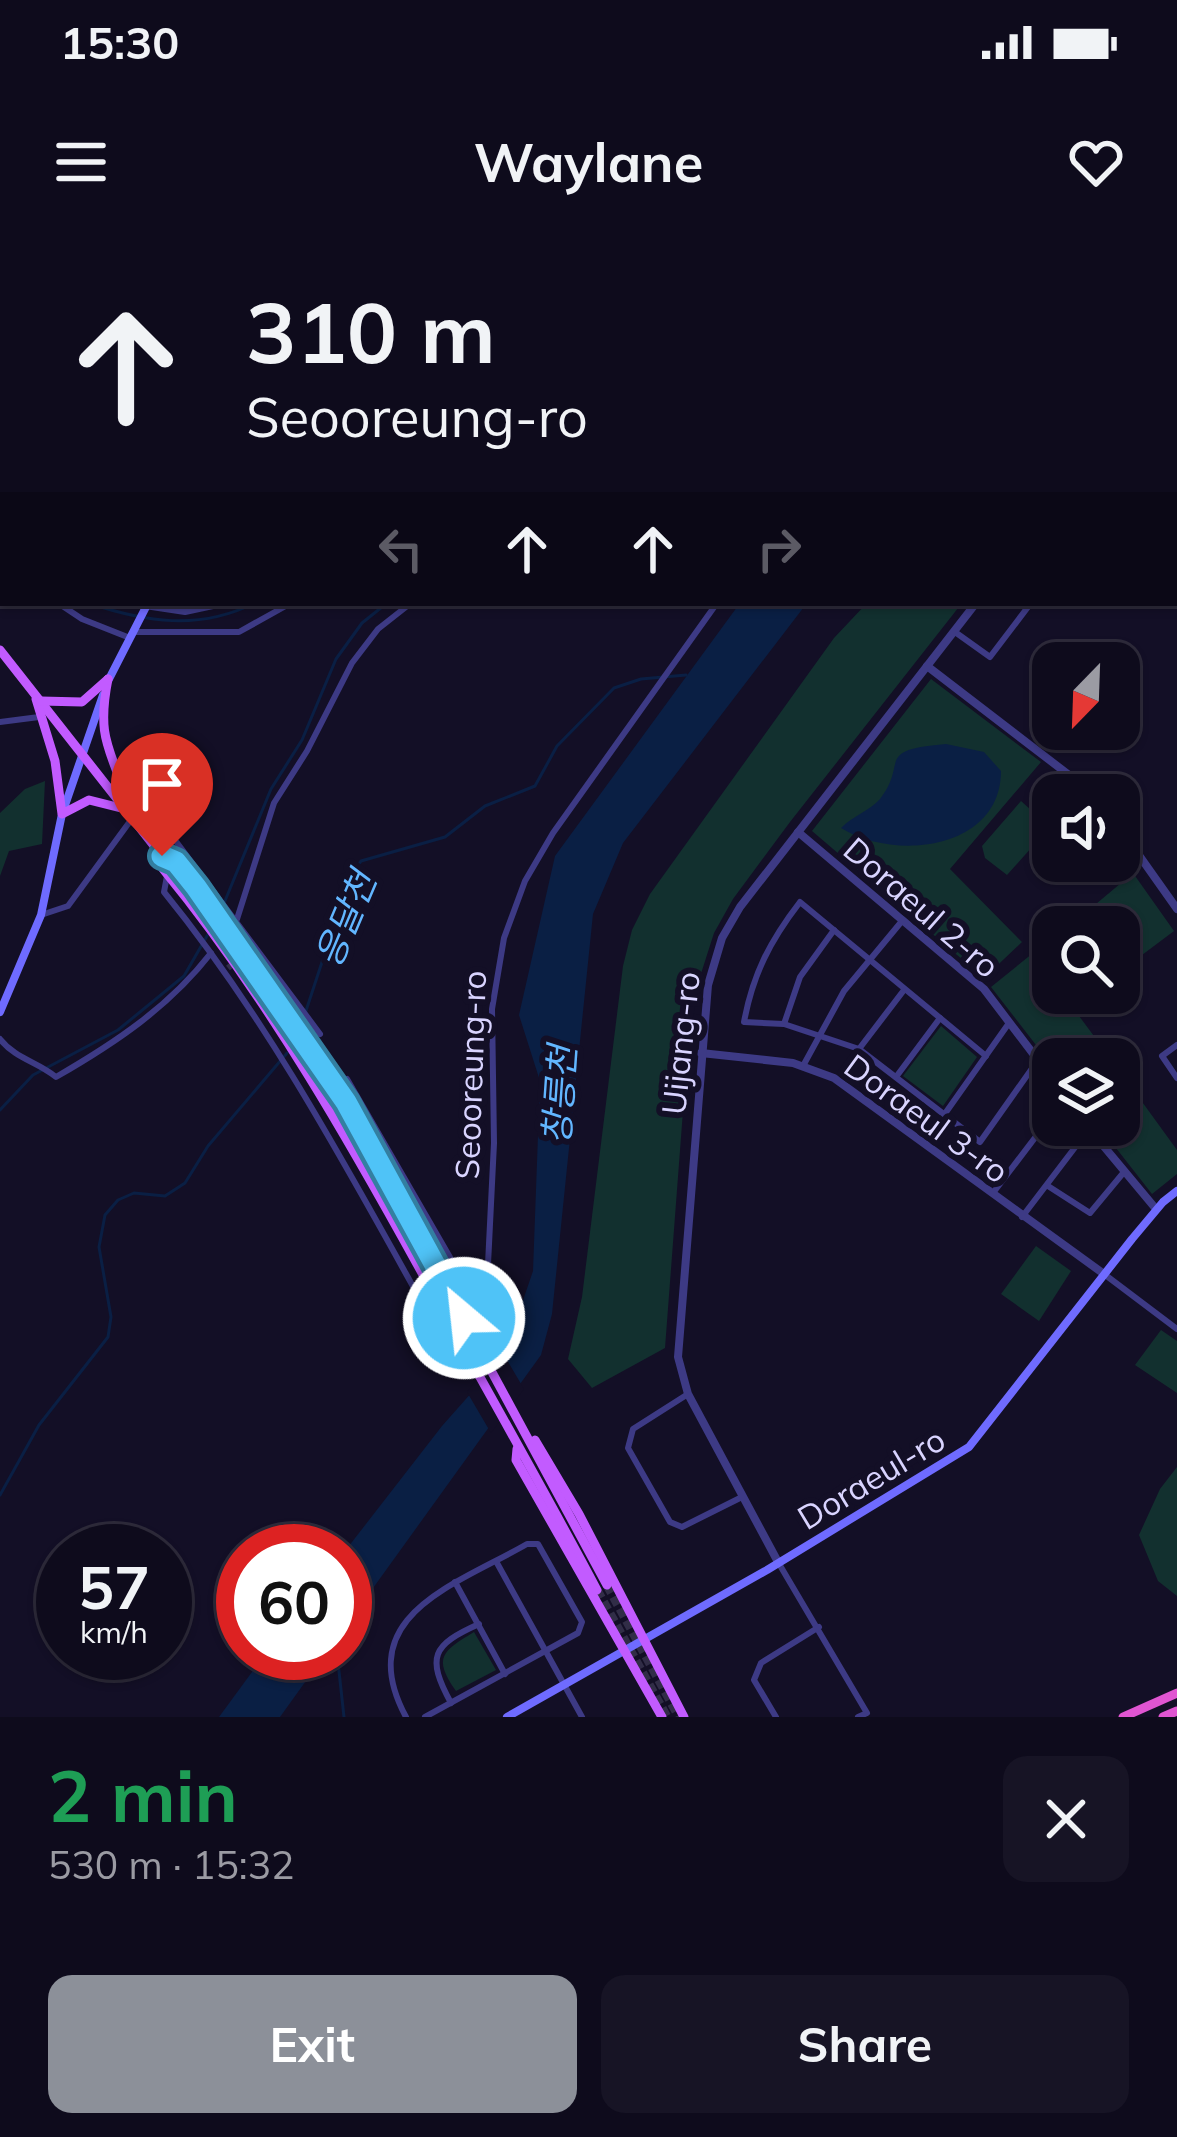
<!DOCTYPE html>
<meta charset="utf-8">
<style>
body{margin:0;font-family:Mulish,"Noto Sans KR",sans-serif;background:#171425;color:#f1f3f6;height:100vh;display:flex;flex-direction:column;font-size:45px;white-space:nowrap}
*{box-sizing:border-box;margin:0}
p{font-size:39px;color:#9b9ba3}
.icon{flex:none;width:66px;height:66px;fill:none;stroke:currentColor;stroke-width:2;stroke-linecap:round;stroke-linejoin:round}
.map{position:relative;height:1477px;overflow:hidden}
.drawer{display:flex;flex-direction:column;background:#0e0b1c;flex:1}
.drawer>*{flex:none}
.guide{position:absolute;left:0px;top:0px;width:1179px;height:366px;box-shadow:0 3px 9px #0004,0 0 0 3px #2e2b3b;background:#0e0b1c;color:#f1f3f6;overflow:hidden}
.needle{width:78px;rotate:203deg}
.tools{position:absolute;left:1032px;top:402px;display:grid;gap:24px}
.tools a{display:grid;place-items:center;width:108px;height:108px;border-radius:24px;background:#0e0b1c;box-shadow:0 3px 9px #0004,0 0 0 3px #2e2b3b;font-size:60px}
.speed{position:absolute;left:36px;top:1284px;display:flex;gap:24px;font-size:60px;font-weight:700;text-align:center}
.speed>*{display:grid;place-content:center;width:156px;height:156px;border-radius:50%;background:#0e0b1c;box-shadow:0 3px 9px #0004,0 0 0 3px #2e2b3b;line-height:1}
.speed small{font-size:30px;font-weight:400}
.speed .limit{border:18px solid #d22;background:#fff;color:#111}
.pin{position:absolute;display:grid;place-items:center;width:102px;height:102px;color:#fff;margin:-123px -51px;border-radius:50% 50% 50% 0;rotate:-45deg;box-shadow:0 0 12px #0007}
.pin .icon{rotate:45deg}
.me{position:absolute;width:132px;margin:-66px;rotate:332deg;stroke-linejoin:round;filter:drop-shadow(0 0 9px #0008)}
.turn{display:flex;align-items:center;gap:42px;height:252px;padding:0 48px;font-size:54px}
.turn .icon{width:156px;height:156px;stroke-width:2.5}
.turn b{display:block;font-size:84px;line-height:102px}
.lanes{display:flex;align-items:center;height:114px;padding:0 48px;background:#0003;justify-content:center;gap:60px;direction:ltr}
.lanes .off{opacity:.35}
.round{display:grid;place-items:center;flex:none;width:126px;height:126px;border-radius:24px;background:#171425}
.head{display:flex;align-items:center;justify-content:space-between;height:204px;padding:0 48px}
h1{font-size:72px;font-weight:700;line-height:90px;color:#1e9e55}
.action{display:flex;gap:24px;margin-top:auto;padding:24px 48px}
.action a{flex:1;height:138px;border-radius:24px;background:#8c9099;color:#fff;font-size:48px;font-weight:700;line-height:138px;text-align:center}
.action a+a{background:#171425;color:#f1f3f6}
.status{display:flex;justify-content:space-between;align-items:center;height:84px;padding:0 60px;background:#0e0b1c;direction:ltr}
.status svg{height:33px;fill:currentColor}
header{display:flex;justify-content:space-between;align-items:center;height:156px;padding:0 48px;background:#0e0b1c;font-size:54px;font-weight:700}
.map>svg:first-child{display:block}
.green{fill:#12302f}
.water{fill:#0a1f44}
.pier{fill:#130f26}
.lines{fill:none;stroke-linecap:round;stroke-linejoin:round}
.stream{stroke:#0a1f44;stroke-width:3}
.minor-tunnel{stroke:#312d47;stroke-width:6;stroke-dasharray:6 3;stroke-linecap:butt}
.primary-tunnel{stroke:#312d47;stroke-width:9;stroke-dasharray:9 4.5;stroke-linecap:butt}
.minor{stroke:#3d3a85;stroke-width:6}
.tertiary{stroke:#3d3a85;stroke-width:8}
.secondary{stroke:#6f6bff;stroke-width:8}
.primary{stroke:#c25bff;stroke-width:9}
.trunk{stroke:#e055d1;stroke-width:9}
.route-casing{stroke:#337fa1;stroke-width:30}
.route{stroke:#4fc3f7;stroke-width:21}
.labels{text-anchor:middle;dominant-baseline:central;stroke-width:12;stroke-linejoin:round;paint-order:stroke}
.street-label{font-size:33px;fill:#d9d4ff;stroke:#130f26}
.water-label{font-size:36px;font-style:italic;fill:#62b6ff;stroke:#130f26}
</style>
<div class="status"><b>15:30</b><svg viewBox="0 0 49 12"><path d="M0 12V9h3v3zM5 12V6h3v6zM10 12V3h3v9zM15 12V0h3v12zM26 1h20v11H26zM47 4h2v5h-2z"/></svg></div>
<header><svg class="icon" aria-label="menu" viewBox="0 0 24 24"><path d="M4 6h16M4 12h16M4 18h16"/></svg>Waylane<svg class="icon" aria-label="heart" viewBox="0 0 24 24"><path d="M12 20l-8-8c-3-5 5-10 8-4 3-6 11-1 8 4z"/></svg></header>
<div class="map">
<svg width="1177" height="1477" viewBox="0 0 1177 1477">
<rect width="100%" height="100%" fill="#130f26"/>
<!-- green -->
<g class="green">
<polygon points="867,363 962,363 790,582 733,659 714,693 698,743 688,805 665,1108 592,1148 568,1119 582,1057 623,726 632,690 650,654 834,398"/>
<polygon points="931,439 1041,522 950,629 1022,702 984,738 812,591"/>
<polygon points="45,541 42,604 9,611 0,636 0,573 25,549"/>
<polygon points="1021,561 1050,587 1007,635 985,618 982,606"/>
<polygon points="1133,633 1174,691 1138,718 1119,694 1119,687 1114,687 1096,664"/>
<polygon points="1033,713 1053,740 1053,753 1062,753 1111,819 1053,819 1053,827 991,747"/>
<polygon points="941,786 977,817 943,866 903,836"/>
<polygon points="1119,830 1177,910 1177,934 1152,954 1098,885 1119,885"/>
<polygon points="1036,1006 1071,1031 1039,1081 1001,1054"/>
<polygon points="1161,1090 1177,1101 1177,1153 1135,1125"/>
<polygon points="1177,1227 1177,1356 1158,1341 1139,1295 1160,1249"/>
<path d="M474,1392L496,1430L456,1451C432,1417 443,1411 474,1392Z"/>
</g>
<!-- water -->
<g class="water">
<polygon points="740,363 807,363 623,603 593,674 552,1074 541,1115 345,1387 345,1311 442,1186 504,1116 533,1031 540,841 519,775 555,616"/>
<path d="M946,504L984,512L1001,531C1001,609 896,622 841,588C853,576 869,571 880,559C909,522 873,510 946,504Z"/>
<polygon points="266,1413 326,1413 280,1477 219,1477"/>
</g>
<!-- pier -->
<polygon class="pier" points="500,1108 524,1149 491,1193 467,1152"/>
<g class="lines">
<!-- stream -->
<g class="stream">
<polyline points="0,257 3,260"/>
<path d="M88,363C146,382 198,391 255,363"/>
<polyline points="220,673 271,549 302,500 336,419 362,383 387,363"/>
<polyline points="300,789 349,640 361,621 445,597 485,566 535,546 557,506 614,448 641,439 686,435"/>
<polyline points="0,870 33,835 118,790 184,736 215,682"/>
<polyline points="0,1255 39,1185 108,1097 111,1077 99,1007 105,975 118,960 134,953 165,956 185,943 208,906 287,813"/>
<polyline points="337,1413 344,1477"/>
</g>
<!-- minor-tunnel -->
<g class="minor-tunnel">
<polyline points="228,728 252,708"/>
<polyline points="456,1123 485,1085"/>
</g>
<!-- primary-tunnel -->
<g class="primary-tunnel">
<polyline points="607,1345 679,1477"/>
<polyline points="597,1350 667,1477"/>
</g>
<!-- minor -->
<g class="minor">
<polyline points="123,0 124,3"/>
<polyline points="1013,0 1014,0"/>
<polyline points="0,244 3,247"/>
<polyline points="0,333 3,334"/>
<polyline points="58,363 82,379 130,398"/>
<polyline points="125,363 185,372 227,363"/>
<polyline points="134,392 239,392 291,363"/>
<polyline points="955,392 990,417 1031,363"/>
<polyline points="0,482 39,477"/>
<path d="M167,636L164,652C281,796 365,963 456,1123"/>
<polyline points="41,675 68,666 139,569 151,568 320,794"/>
<polyline points="237,679 274,563 307,511 352,423 378,389 411,363"/>
<polyline points="784,784 800,737 834,690"/>
<path d="M0,799C16,819 36,821 56,837C115,803 169,767 211,713"/>
<polyline points="1177,805 1162,816 1177,838"/>
<polyline points="859,809 904,750"/>
<path d="M986,816L800,662C770,701 753,734 744,782L784,784L859,809L980,902L1038,820"/>
<polyline points="803,826 844,751 902,681"/>
<polyline points="896,837 940,778"/>
<polyline points="347,839 477,1064 488,1072"/>
<polyline points="944,875 1009,783"/>
<polyline points="1048,946 1090,973 1124,932"/>
<polyline points="993,953 1053,874"/>
<polyline points="1022,977 1089,889"/>
<polyline points="1104,1034 1177,1089"/>
<polyline points="485,1085 494,903 492,769 504,698 525,641 553,593 717,363"/>
<polyline points="688,1154 633,1189 628,1208 670,1282 682,1287 742,1257"/>
<polyline points="778,1322 867,1473 858,1477"/>
<polyline points="497,1323 582,1477"/>
<polyline points="455,1342 505,1434"/>
<path d="M451,1463C426,1417 432,1405 479,1384"/>
<path d="M406,1477C351,1375 456,1345 527,1304H538L582,1382L578,1393L425,1477"/>
<polyline points="776,1477 754,1440 761,1423 819,1387"/>
</g>
<!-- tertiary -->
<g class="tertiary">
<polyline points="927,426 1095,555"/>
<polyline points="1119,587 1177,669"/>
<polyline points="798,592 984,749 1053,840"/>
<polyline points="701,813 793,823 834,838 1104,1034"/>
<polyline points="1086,885 1156,969"/>
<polyline points="778,1322 688,1154 678,1117 708,745 722,698 740,667 976,363"/>
</g>
<!-- secondary -->
<g class="secondary">
<polyline points="327,3 328,0"/>
<polyline points="108,441 148,363"/>
<polyline points="0,772 41,675 62,574 103,455"/>
<polyline points="507,1477 767,1330 969,1207 1132,999 1163,962 1177,951"/>
</g>
<!-- primary -->
<g class="primary">
<polyline points="980,0 984,3"/>
<polyline points="1176,150 1177,151"/>
<path d="M0,410L162,616L163,629C269,758 353,907 433,1053C488,1152 544,1250 597,1350"/>
<path d="M108,439C95,505 114,510 128,567"/>
<polyline points="36,459 55,521 62,574 89,560 125,569"/>
<polyline points="41,461 82,462 108,439"/>
<polyline points="162,616 176,622 196,647 346,862 607,1345"/>
<polyline points="535,1200 579,1274 684,1477"/>
<polyline points="517,1209 516,1220 662,1477"/>
</g>
<!-- trunk -->
<g class="trunk">
<polyline points="1123,1477 1177,1453"/>
<polyline points="1163,1477 1177,1471"/>
</g>
</g>
<g class="lines">
<!-- route casing -->
<g class="route-casing">
<polyline id="route" points="162,616 176,622 196,647 346,862 464,1078"/>
</g>
<!-- route -->
<use href="#route" class="route"/>
</g>
<g class="labels">
<!-- street labels -->
<g class="street-label">
<text transform="translate(922 667) rotate(41)">Doraeul 2-ro</text>
<text transform="translate(680 803) rotate(-84)">Uijang-ro</text>
<text transform="translate(470 835) rotate(-88)">Seooreung-ro</text>
<text transform="translate(927 878) rotate(36)">Doraeul 3-ro</text>
<text transform="translate(871 1238) rotate(-31)">Doraeul-ro</text>
</g>
<!-- water labels -->
<g class="water-label">
<text transform="translate(345 679) rotate(-67)">응달천</text>
<text transform="translate(559 855) rotate(-86)">창릉천</text>
</g>
</g>
</svg>
<div class="tools">
<a><svg class="needle" viewBox="-14 -14 28 28"><path d="M0-13l5 13h-10z" fill="#e53935"/><path d="M0 13l5-13h-10z" fill="#9b9ba3"/></svg></a>
<a><svg class="icon" aria-label="sound" viewBox="0 0 24 24"><path d="M4 9h4l5-4v14l-5-4H4zM17 9q2 3 0 6"/></svg></a>
<a><svg class="icon" aria-label="search" viewBox="0 0 24 24"><circle cx="10" cy="10" r="6"/><path d="M15 15l6 6"/></svg></a>
<a><svg class="icon" aria-label="layers" viewBox="0 0 24 24"><path d="M12 4l9 5-9 5-9-5zM3 14l9 5 9-5"/></svg></a>
</div>
<div class="speed"><div>57<small>km/h</small></div><div class="limit">60</div></div>
<div class="pin" style="left:162px;top:616px;background:#d93025"><svg class="icon" aria-label="arrive" viewBox="0 0 24 24"><path d="M6 21V4h12l-3 4 3 4H6"/></svg></div>
<svg class="me" style="left:464px;top:1078px" viewBox="-20 -20 40 40"><circle r="17" fill="#4fc3f7" stroke="#fff" stroke-width="3"/><path d="M0-11L8 9 0 5-8 9z" fill="#fff"/></svg>
<div class="guide">
<div class="turn"><svg class="icon" aria-label="ahead" viewBox="0 0 24 24"><path d="M12 20V5M6 11l6-6 6 6"/></svg><div><b>310 m</b>Seooreung-ro</div></div>
<div class="lanes"><svg class="icon off" aria-label="left" viewBox="0 0 24 24"><path d="M17 20v-9H6M10 6l-5 5 5 5"/></svg><svg class="icon" aria-label="ahead" viewBox="0 0 24 24"><path d="M12 20V5M6 11l6-6 6 6"/></svg><svg class="icon" aria-label="ahead" viewBox="0 0 24 24"><path d="M12 20V5M6 11l6-6 6 6"/></svg><svg class="icon off" aria-label="right" viewBox="0 0 24 24"><path d="M7 20v-9h11M14 6l5 5-5 5"/></svg></div>
</div>
</div>
<section class="drawer">
<div class="head"><div><h1>2 min</h1><p>530 m · 15:32</p></div><a class="round"><svg class="icon" aria-label="close" viewBox="0 0 24 24"><path d="M6 6l12 12M18 6L6 18"/></svg></a></div>
<div class="action"><a>Exit</a><a>Share</a></div>
</section>
